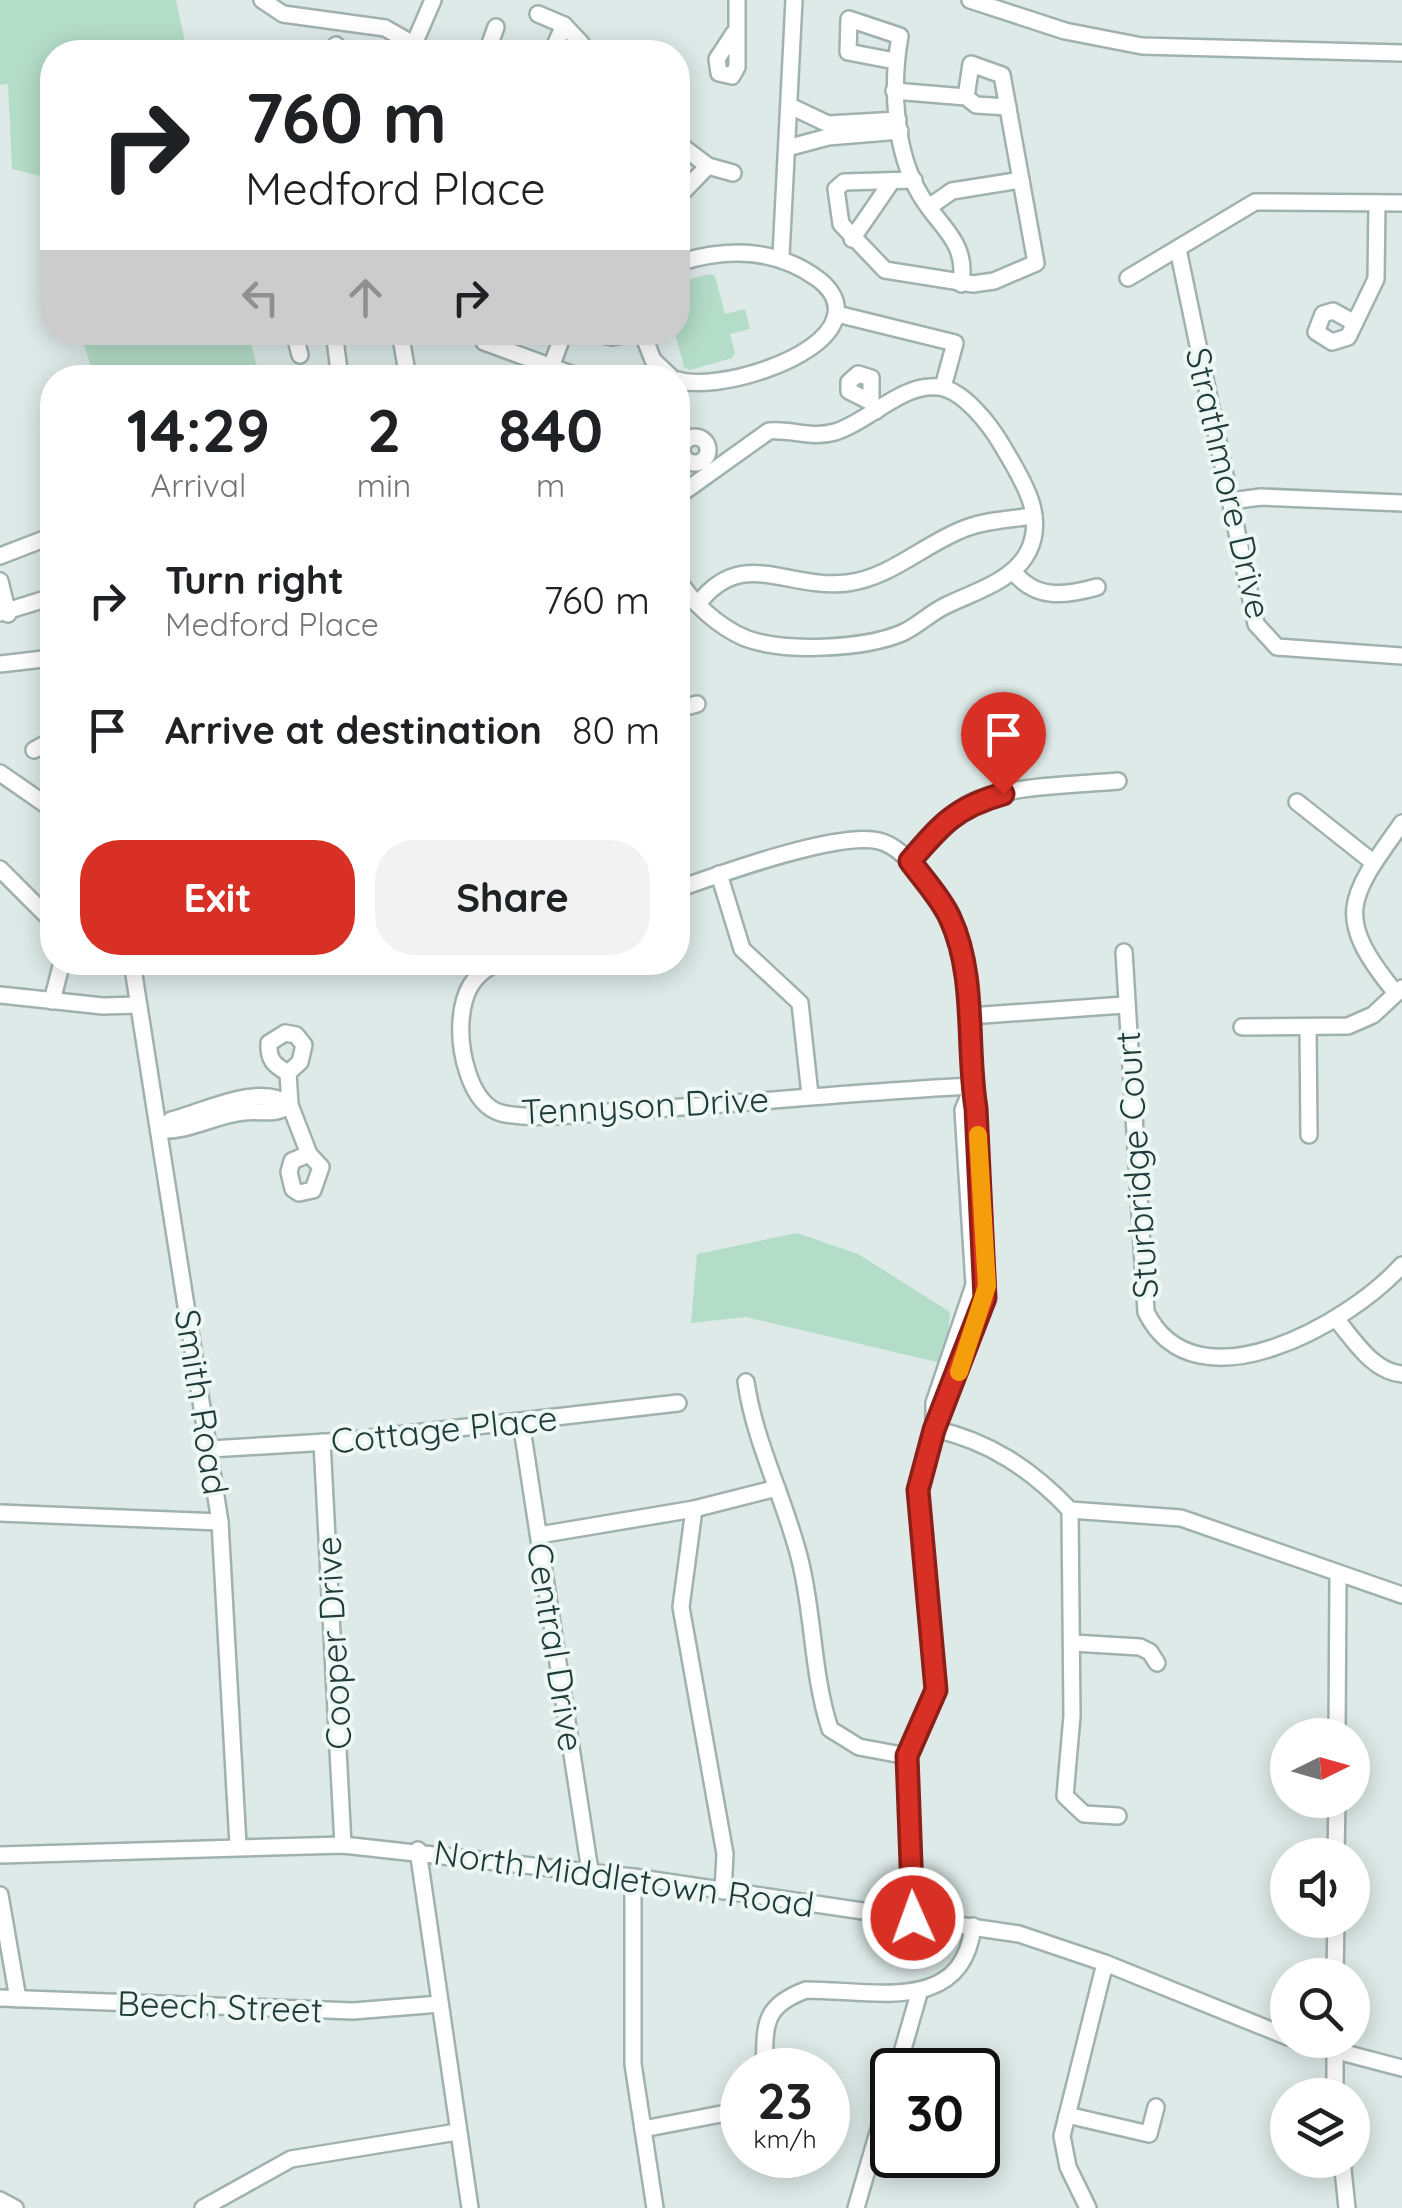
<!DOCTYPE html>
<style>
body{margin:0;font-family:Quicksand,sans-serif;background:#f2f2f2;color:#202124;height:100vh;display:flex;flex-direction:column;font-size:38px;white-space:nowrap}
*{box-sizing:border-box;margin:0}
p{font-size:32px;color:#757577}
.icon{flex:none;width:55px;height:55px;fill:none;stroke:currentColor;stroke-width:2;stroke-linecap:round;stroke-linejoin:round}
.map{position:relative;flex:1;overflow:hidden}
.side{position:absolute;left:40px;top:365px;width:650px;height:610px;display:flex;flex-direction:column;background:#fff;border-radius:40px;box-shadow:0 5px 25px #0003}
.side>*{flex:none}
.hud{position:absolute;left:40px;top:40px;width:650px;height:305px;border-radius:40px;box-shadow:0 5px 25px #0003;background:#fff;color:#202124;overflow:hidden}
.needle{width:65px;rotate:85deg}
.fabs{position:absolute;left:1270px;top:1718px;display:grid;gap:20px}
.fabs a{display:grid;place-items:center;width:100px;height:100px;border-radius:50%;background:#fff;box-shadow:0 5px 25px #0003;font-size:50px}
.speed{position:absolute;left:720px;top:2048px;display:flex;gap:20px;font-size:50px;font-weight:700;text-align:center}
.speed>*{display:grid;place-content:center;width:130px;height:130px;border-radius:50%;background:#fff;box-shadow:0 5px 25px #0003;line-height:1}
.speed small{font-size:25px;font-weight:400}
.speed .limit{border:5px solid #111;border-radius:15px;background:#fff;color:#111}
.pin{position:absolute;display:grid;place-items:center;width:85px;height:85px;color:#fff;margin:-102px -42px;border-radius:50% 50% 50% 0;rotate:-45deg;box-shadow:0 0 10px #0007}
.pin .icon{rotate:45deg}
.me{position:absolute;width:110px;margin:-55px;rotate:358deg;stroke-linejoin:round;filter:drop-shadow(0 0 8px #0008)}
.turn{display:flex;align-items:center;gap:35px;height:210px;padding:0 40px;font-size:45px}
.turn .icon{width:130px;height:130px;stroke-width:2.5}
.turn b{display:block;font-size:70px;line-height:85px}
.lanes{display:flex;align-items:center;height:95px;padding:0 40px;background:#0003;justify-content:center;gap:50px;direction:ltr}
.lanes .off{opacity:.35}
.eta{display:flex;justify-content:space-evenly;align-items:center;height:170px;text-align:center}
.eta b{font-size:60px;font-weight:700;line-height:70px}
.action{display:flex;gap:20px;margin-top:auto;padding:20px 40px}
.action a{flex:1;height:115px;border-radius:40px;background:#d93025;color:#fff;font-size:40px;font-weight:700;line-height:115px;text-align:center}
.action a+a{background:#f2f2f2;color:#202124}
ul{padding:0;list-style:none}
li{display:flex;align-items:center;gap:30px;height:130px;padding:0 40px}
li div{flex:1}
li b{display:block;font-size:38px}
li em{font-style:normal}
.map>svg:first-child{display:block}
.green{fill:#b4ddc9}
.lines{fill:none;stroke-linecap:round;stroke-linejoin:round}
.minor-casing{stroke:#a0b2af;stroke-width:20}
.minor{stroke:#fff;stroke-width:15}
.route-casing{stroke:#8d1f18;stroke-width:25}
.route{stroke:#d93025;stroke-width:18}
.slow{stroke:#f59e0b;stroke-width:18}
.labels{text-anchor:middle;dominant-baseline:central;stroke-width:8;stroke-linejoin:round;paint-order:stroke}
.street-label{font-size:35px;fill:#1e3a39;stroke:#edf7f4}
</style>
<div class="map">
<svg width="1402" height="2208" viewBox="0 0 1402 2208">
<rect width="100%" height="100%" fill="#ddeae7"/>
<!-- green -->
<g class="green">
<polygon points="0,0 176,0 187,52 52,52 52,219 40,176 12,169 8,84 0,85"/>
<polygon points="710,274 715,276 725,314 745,309 750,329 730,334 735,353 732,358 690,370 684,367 675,333 678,282"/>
<polygon points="68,333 249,333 259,377 94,377 81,334"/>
<polygon points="797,1233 858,1254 950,1312 945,1364 746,1317 691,1323 697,1254"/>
</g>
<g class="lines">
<!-- minor casing -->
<g class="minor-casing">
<g id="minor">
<polyline points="262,0 283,14 385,28 427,52"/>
<polyline points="970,0 1065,31 1142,46 1402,53"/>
<polyline points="538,14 564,25 581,43 571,52"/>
<polyline points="734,33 717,59 719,73 732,76 737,67 737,0"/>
<polyline points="414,44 433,0"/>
<polyline points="336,45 338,52"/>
<polyline points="487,52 496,27"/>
<polyline points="552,52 564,25"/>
<path d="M895,61L848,52L849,19L900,36C891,86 894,152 921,196C941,229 968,242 961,284"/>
<polyline points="894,91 966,97 976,105 1008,107"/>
<polyline points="790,106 828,124 898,120"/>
<polyline points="679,144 708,166 733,173"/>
<polyline points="787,148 828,137 900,131"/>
<polyline points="914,180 844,182 836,189 841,224 885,270 973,284 994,281 1036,263 1002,75 971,64 966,97"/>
<polyline points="678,197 708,166"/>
<polyline points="929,207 952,191 1021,180"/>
<polyline points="852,239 892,181"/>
<polyline points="1178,249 1256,624 1277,647 1402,656"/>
<polyline points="781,256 794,0"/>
<path d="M678,263C726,248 776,248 818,279C830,288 840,302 835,318C824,360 715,392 678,380"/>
<polyline points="1128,278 1255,202 1402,203"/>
<polyline points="837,314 955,343 943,387"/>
<polyline points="1355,323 1333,311 1323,314 1316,332 1332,342 1348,337 1376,279 1377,203"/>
<polyline points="294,332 300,355"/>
<polyline points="334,332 340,378"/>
<polyline points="400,332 408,378"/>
<polyline points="487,332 484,342 582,378"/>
<polyline points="588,332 612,337 642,332"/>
<polyline points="642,332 653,360 672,378"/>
<polyline points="451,378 456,377"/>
<polyline points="547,378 564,332"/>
<polyline points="871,402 871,378 858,374 849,382 849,391 871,402 876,411"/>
<circle cx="695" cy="450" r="13"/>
<path d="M678,496L769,431C793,429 810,439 835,432C868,422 902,383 938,387C963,389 991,426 1003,447C1021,478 1047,515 1028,552C1013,581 974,592 947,605C931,612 918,626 902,633C864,649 784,653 745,638C719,627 692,603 678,579"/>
<polyline points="1230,501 1261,497 1402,503"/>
<polyline points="0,556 52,536"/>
<path d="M1013,571C1035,600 1065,596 1097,587"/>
<polyline points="0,581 8,614"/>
<path d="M698,604C742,546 787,590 847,583C891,578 925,543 966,528C987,520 1012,519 1034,516"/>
<polyline points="0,613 52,597"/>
<polyline points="0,664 52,658"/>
<polyline points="678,709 697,704"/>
<polyline points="34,750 52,740"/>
<polyline points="0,773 52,809"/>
<polyline points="1297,802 1374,863"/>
<path d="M910,861C927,841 943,820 965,806C998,785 1078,785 1118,781"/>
<polyline points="0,869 52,921"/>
<polyline points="719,874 742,949 800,1003 810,1095"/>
<path d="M678,889C720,874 838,831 879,841C910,848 951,911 959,940C974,995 967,1054 977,1108L987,1286L982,1310L934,1429V1403L974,1285L963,1110L971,1091"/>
<path d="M1124,952L1146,1312C1195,1412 1350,1323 1402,1265"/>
<polyline points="132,962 220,1522 238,1845"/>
<path d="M499,962C472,974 463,993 461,1021C459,1049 469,1104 501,1113C532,1121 589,1113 622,1111C738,1104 854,1092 971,1086"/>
<path d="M1395,992C1333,916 1348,898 1402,823"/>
<polyline points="0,995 103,1006 138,1005"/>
<polyline points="52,1001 62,962"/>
<polyline points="970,1016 1124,1005"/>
<polyline points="1242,1027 1348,1026 1373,1015 1402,988"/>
<polyline points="1308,1027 1309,1135"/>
<path d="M288,1073C274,1065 268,1060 269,1043L285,1033L296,1035L304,1045L300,1062L288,1073L290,1105L309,1154L321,1167L313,1190L299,1193L293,1189L289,1172L292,1161L309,1154"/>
<path d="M160,1130C189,1132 214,1115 244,1112C262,1110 275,1116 290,1105C259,1082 204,1112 171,1120L165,1129"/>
<path d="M1336,1319C1355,1341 1372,1371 1402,1374"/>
<path d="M746,1382C755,1444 785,1499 800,1560C814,1616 812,1674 830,1729L859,1747L907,1756"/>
<polyline points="521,1422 590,1871"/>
<polyline points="322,1442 343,1845"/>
<polyline points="210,1449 344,1441 678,1403"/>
<polyline points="694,1509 681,1607 725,1854 723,1891"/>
<polyline points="1070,1510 1072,1716 1065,1796 1084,1814 1118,1816"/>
<polyline points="0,1513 220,1522"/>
<polyline points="539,1535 694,1509 777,1488"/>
<polyline points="1073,1643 1140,1647 1150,1652 1157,1663"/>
<polyline points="1337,1735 1338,1576"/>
<polyline points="418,1850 470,2208"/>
<polyline points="0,1855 343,1845 633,1877 1019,1934 1105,1963 1288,2037"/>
<polyline points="1336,1855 1337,1800"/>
<polyline points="633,1877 633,2064 655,2208"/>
<polyline points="0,1895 18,1999"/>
<path d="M913,1918L907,1756L936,1690L918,1491L934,1429C989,1441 1031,1469 1070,1510L1181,1518L1402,1595"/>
<polyline points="1335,1975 1336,1920"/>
<polyline points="0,1998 353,2011 440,2004"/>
<polyline points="1295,2040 1402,2068"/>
<polyline points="1335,2040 1335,2095"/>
<path d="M764,2070C766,2027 760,2007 806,1990C875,1990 963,2015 973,1926"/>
<polyline points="897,2070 920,1990"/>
<polyline points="1067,2115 1149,2134 1156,2107"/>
<polyline points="643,2129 742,2110"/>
<polyline points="1342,2160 1347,2208"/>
<polyline points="0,2200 15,2208"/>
<polyline points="203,2208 291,2159 457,2132"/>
<polyline points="856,2208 892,2084"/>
<polyline points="1088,2208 1068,2167 1062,2136 1105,1963"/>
</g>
</g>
<!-- minor -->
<use href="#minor" class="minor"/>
</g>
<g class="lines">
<!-- route casing -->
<g class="route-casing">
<path id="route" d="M913,1918L907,1756L936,1690L918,1490L934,1430L985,1298L976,1108C966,1047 977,976 950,918C941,898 923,879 910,861C941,825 956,807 1003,794"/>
</g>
<!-- route -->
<use href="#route" class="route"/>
<!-- slow -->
<polyline class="slow" points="959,1372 987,1286 978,1135"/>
</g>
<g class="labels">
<!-- street labels -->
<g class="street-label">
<text transform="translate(1229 483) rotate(77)">Strathmore Drive</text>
<text transform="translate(645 1105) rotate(-3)">Tennyson Drive</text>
<text transform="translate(1136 1165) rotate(-94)">Sturbridge Court</text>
<text transform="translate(202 1402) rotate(81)">Smith Road</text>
<text transform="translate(444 1429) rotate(-6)">Cottage Place</text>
<text transform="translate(333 1643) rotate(-93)">Cooper Drive</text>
<text transform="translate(556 1647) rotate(81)">Central Drive</text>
<text transform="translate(624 1878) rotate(8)">North Middletown Road</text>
<text transform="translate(220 2006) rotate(2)">Beech Street</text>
</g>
</g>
</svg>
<div class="fabs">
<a><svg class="needle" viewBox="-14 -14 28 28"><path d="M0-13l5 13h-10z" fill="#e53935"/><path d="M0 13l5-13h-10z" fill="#757577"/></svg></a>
<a><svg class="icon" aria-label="sound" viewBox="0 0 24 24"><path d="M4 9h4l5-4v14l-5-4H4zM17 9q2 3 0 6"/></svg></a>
<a><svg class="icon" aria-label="search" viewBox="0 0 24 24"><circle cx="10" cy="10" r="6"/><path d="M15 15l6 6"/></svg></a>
<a><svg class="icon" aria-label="layers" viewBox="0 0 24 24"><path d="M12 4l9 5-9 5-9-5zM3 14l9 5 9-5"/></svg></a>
</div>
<div class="speed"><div>23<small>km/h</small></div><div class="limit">30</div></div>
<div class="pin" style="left:1003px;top:794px;background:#d93025"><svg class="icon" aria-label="arrive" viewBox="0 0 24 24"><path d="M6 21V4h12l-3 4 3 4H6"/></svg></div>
<svg class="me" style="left:913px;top:1918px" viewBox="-20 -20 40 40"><circle r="17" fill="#d93025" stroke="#fff" stroke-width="3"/><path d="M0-11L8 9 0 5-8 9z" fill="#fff"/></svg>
<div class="hud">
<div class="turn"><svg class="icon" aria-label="right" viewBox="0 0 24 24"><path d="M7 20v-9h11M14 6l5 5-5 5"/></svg><div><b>760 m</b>Medford Place</div></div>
<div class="lanes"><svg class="icon off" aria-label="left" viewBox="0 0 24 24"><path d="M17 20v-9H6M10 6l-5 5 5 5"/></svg><svg class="icon off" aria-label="ahead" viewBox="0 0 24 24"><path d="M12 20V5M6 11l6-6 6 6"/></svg><svg class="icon" aria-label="right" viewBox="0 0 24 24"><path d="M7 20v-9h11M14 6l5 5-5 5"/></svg></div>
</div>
<section class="side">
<div class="eta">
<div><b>14:29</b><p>Arrival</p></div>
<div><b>2</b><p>min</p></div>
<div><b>840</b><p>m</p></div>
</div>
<ul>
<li><svg class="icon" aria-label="right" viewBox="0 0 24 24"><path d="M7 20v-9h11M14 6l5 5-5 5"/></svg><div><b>Turn right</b><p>Medford Place</p></div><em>760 m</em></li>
<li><svg class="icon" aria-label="arrive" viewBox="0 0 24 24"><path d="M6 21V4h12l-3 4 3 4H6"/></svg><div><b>Arrive at destination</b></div><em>80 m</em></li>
</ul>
<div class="action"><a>Exit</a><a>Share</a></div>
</section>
</div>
